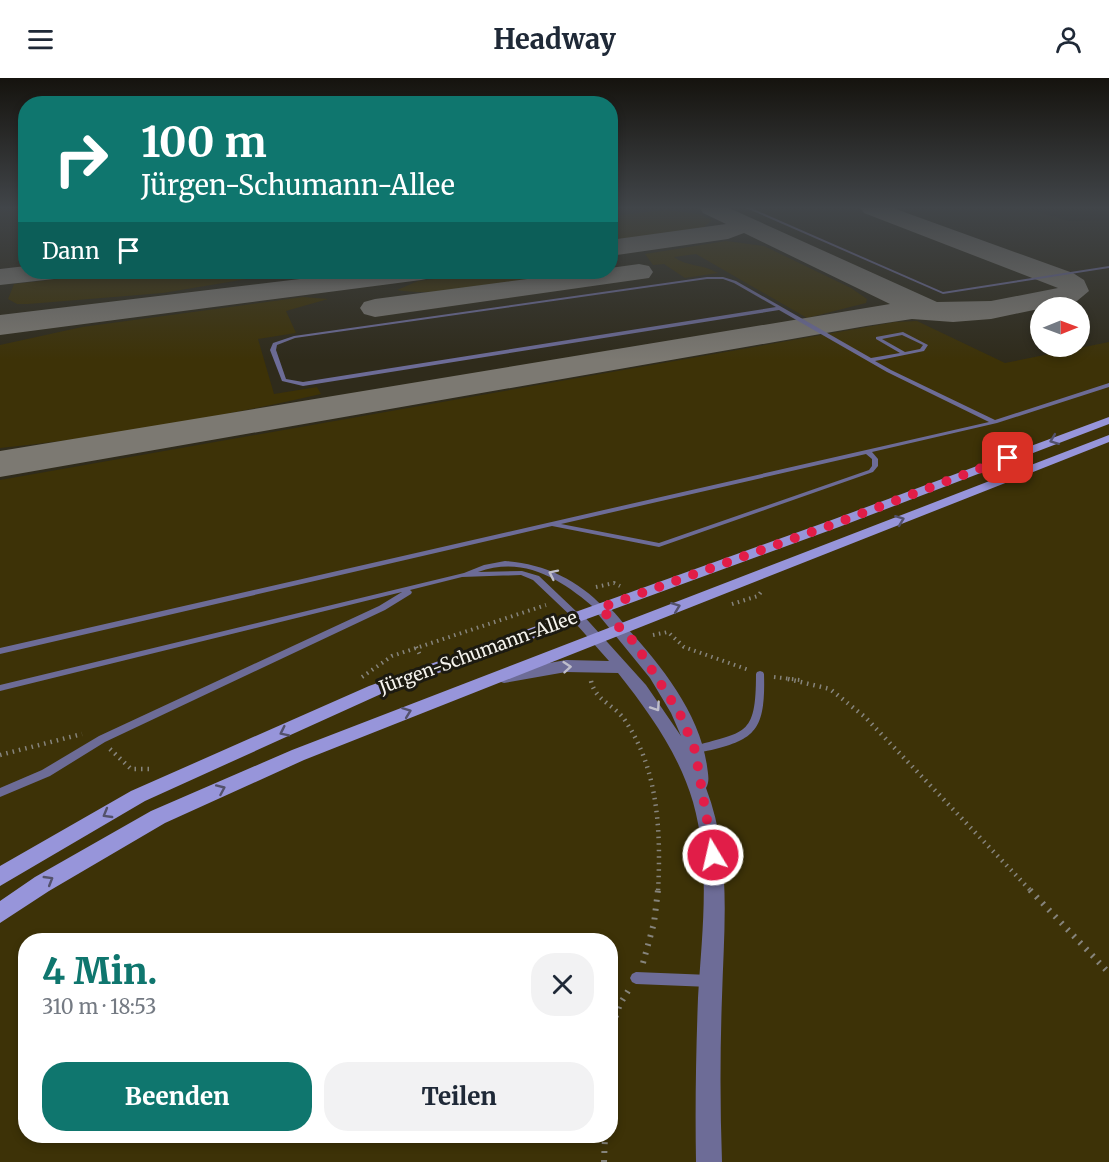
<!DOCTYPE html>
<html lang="de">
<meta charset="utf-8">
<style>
body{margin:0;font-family:Merriweather,serif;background:#f2f2f3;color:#1f2937;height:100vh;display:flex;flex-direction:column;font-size:22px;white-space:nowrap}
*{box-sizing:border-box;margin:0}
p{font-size:20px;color:#747a83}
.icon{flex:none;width:33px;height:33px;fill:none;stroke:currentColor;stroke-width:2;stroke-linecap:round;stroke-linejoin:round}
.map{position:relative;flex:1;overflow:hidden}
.details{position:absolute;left:18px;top:855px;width:600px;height:210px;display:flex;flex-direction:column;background:#fff;border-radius:24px;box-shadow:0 3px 9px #0003}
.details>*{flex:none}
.guide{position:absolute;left:18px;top:18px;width:600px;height:183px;border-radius:24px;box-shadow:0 3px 9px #0003;background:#0f766e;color:#fff;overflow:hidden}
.needle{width:39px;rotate:89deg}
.fabs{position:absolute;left:1030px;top:219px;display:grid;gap:12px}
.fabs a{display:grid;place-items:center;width:60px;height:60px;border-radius:50%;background:#fff;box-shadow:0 3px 9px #0003;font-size:30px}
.pin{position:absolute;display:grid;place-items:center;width:51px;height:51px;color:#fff;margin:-26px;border-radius:12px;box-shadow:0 3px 9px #0006}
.me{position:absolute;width:66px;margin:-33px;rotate:351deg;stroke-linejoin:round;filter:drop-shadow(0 0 4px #0008)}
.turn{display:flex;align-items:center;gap:21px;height:126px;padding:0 24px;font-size:27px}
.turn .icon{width:78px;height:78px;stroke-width:2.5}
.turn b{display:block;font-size:42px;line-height:51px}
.then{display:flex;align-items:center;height:57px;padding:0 24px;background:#0003;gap:12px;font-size:22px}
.round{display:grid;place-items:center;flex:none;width:63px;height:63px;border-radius:24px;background:#f2f2f3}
.head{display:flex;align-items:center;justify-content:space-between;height:102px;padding:0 24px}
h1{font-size:36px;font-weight:800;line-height:45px;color:#0f766e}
.action{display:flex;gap:12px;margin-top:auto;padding:12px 24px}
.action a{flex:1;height:69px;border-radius:24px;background:#0f766e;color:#fff;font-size:24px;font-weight:800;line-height:69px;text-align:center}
.action a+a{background:#f2f2f3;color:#1f2937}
header{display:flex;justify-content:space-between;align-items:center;height:78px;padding:0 24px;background:#fff;font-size:27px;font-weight:800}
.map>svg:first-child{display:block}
.built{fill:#2f2b1b;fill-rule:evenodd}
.green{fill:#3d3207;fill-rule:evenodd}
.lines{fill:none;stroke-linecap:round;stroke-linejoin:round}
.taxiway{fill:#7c7972;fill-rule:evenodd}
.path-far2{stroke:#86847c;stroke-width:4;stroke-dasharray:1.5 4.5;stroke-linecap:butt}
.path-far1{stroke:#86847c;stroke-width:4.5;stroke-dasharray:1.5 5;stroke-linecap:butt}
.path{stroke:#86847c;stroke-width:6;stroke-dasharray:2 7;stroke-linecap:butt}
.lane{fill:#6d6c97;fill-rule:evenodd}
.street{fill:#6d6c97;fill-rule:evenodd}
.secondary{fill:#9795da;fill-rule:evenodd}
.oneway{stroke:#53516b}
.oneway2{stroke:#bfbecb}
.route{stroke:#e11d48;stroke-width:10;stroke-dasharray:0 18}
.labels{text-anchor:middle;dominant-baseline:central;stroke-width:6;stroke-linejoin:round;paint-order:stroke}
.street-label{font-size:18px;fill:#f6f4ee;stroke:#1c1a11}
</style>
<header><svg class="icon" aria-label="menu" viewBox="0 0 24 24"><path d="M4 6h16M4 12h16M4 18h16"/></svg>Headway<svg class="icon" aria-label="person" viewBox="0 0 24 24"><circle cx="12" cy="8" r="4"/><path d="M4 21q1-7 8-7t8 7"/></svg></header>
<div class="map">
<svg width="1109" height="1084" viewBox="0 0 1109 1084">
<rect width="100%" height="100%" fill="#26231a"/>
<!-- built -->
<path class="built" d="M0,130H25L26,194H610L611,130H1026L1068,143L1109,142V315L0,743ZM1041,230H1080V268H1041Z"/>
<!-- green -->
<g class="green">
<polygon points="666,132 699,136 712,142 702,151 611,162 611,138"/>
<path d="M726,163L764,168L851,210L867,221L866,225L807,240L696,176L674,179C687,189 703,186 718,195L685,200L664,186L653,187L645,176Z"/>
<polygon points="120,194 288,194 163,215 28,226 17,226 8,221 14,206"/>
<path d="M493,194H575C529,202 442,220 397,212L418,203Z"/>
<path d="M303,219L328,221L286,233L296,255L258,261L274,316L317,309L321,316C215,340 108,359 0,370V267L82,249Z"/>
<path d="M917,243L1005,285L1109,264V1084H0V402L895,244ZM26,862H610V1058H26Z"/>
</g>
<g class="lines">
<!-- taxiway -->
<g class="taxiway">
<polygon points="700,130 729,130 937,224 991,223 1058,210 864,135 861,130 893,130 1073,195 1084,202 1089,213 1077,223 991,241 953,244 912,241 866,248 0,399 0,373 890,226 744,155 728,161 610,178 610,162 726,146 703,135"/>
<polygon points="639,186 649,188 653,194 649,200 375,239 364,236 360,230 364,224 375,221 581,194 610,194 610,190"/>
<polygon points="26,188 26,194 67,194 63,200 0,207 0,191"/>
<polygon points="358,194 435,194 431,200 421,202 0,257 0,237"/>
</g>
<!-- path-far2 -->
<g class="path-far2">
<polyline points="596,509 614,505 620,508"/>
<polyline points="732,526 758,518 761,514"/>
<polyline points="653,557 668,554 684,569 749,592"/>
<polyline points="416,569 420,577"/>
<polyline points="362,599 392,578 546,527"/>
<polyline points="774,599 800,602"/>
</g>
<!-- path-far1 -->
<g class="path-far1">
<polyline points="788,601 830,611 865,639 1032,814"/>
<path d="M591,603C596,624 616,627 626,644C659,693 661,757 658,814"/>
<polyline points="110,671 131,691 152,691"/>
<polyline points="0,677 82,656"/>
</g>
<!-- path -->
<g class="path">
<polyline points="1030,812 1109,895"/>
<polyline points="643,885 654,845 658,812"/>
<polyline points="610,956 620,926 628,913"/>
<polyline points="604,1084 605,1058"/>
</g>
<!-- lane -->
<g class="lane">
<polygon points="746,130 751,130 943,214 1109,188 1109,190 943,216"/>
<path d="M707,199H723L736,203L871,280L900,275L876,261V259L903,254L928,267L924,273L875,283L891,292L995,342L1109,305V309L997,345L872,374L878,381V388L873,394L659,469L552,448L0,576V570L989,344L887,294L779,232L303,308L282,303L270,272L273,265L294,258ZM707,201H723L734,205L776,229L303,304L286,301L276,272L277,267L295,260ZM902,257L923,267L920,271L905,274L882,261ZM866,376L872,381V388L869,392L659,465L561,446Z"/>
<path d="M505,483C542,485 579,502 604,530L603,532H597C562,502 525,477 478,494L522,493L539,498L579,536L580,538L579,540H573L533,502L521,497L462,499L410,512L412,514L411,516L385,532L105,664L50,698L0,719V710L42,692L99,658L379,528L402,514L0,613V607L464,495L484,487Z"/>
<path d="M760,593L763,594L764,596C766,659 752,663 694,676L691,675L689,672L691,669C745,653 756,660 756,596L757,594Z"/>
<polygon points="636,894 710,897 714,899 716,903 714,907 710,909 636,906 632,904 630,900 632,896"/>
</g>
<!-- street -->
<path class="street" d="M600,525C611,528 620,541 627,550C661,587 700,636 707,688C708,696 710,703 706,710C732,778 724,848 722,919C720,974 720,1029 722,1084H696C695,1029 696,974 698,920C702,854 711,788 693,724C679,676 649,634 618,595L566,594L504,605L498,603L496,599L498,595L504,593L566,582L609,583L569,538L571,535H581L646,607L681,658L671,635L650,600L593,530Z"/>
<!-- secondary -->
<g class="secondary">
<polygon points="1109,339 1109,346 839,449 381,616 145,723 0,808 0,788 131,713 369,608 829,443"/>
<polygon points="1109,357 1109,364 304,682 165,745 49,813 0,845 0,823 35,799 151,733 292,672"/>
</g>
</g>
<!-- one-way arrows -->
<defs><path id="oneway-chevron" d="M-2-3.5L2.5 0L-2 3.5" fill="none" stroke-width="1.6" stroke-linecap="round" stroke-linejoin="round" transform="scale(1.5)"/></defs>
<g class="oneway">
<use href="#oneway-chevron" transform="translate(1054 362) rotate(159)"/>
<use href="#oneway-chevron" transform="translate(900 442) rotate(-21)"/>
<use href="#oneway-chevron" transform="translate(676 529) rotate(-21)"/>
<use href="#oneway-chevron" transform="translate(407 634) rotate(-21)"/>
<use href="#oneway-chevron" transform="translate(284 654) rotate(154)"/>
<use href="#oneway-chevron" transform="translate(221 711) rotate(-24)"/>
<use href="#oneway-chevron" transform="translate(107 736) rotate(150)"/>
<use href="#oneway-chevron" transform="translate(49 802) rotate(-31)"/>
</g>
<g class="oneway2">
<use href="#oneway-chevron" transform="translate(553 496) rotate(-154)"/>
<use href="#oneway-chevron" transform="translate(567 589) rotate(-5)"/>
<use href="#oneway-chevron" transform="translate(656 629) rotate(56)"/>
</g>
<!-- sky -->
<linearGradient id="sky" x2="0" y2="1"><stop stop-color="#15130e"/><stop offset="0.46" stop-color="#414549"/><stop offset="1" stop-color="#414549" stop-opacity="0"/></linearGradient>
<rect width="1109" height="282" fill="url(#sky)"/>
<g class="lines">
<!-- route -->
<polyline class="route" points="713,777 695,672 680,636 634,564 600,530 834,446 1008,380"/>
</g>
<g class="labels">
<!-- street labels -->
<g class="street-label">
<text transform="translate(478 574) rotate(-20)">Jürgen-Schumann-Allee</text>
</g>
</g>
</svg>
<div class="fabs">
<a><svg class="needle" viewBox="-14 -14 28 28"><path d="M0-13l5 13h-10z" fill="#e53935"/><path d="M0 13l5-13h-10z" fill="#747a83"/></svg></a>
</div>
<div class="pin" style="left:1008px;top:380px;background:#d93025"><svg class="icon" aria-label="arrive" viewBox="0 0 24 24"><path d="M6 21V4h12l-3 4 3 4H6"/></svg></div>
<svg class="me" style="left:713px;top:777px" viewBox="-20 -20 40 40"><circle r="17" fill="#e11d48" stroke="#fff" stroke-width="3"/><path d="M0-11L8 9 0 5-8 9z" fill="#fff"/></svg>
<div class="guide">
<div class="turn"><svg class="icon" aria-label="right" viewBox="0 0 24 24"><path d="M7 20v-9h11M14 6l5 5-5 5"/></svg><div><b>100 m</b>Jürgen-Schumann-Allee</div></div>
<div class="then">Dann<svg class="icon" aria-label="arrive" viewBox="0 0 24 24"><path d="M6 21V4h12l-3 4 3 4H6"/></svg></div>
</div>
<section class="details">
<div class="head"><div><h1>4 Min.</h1><p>310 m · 18:53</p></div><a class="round"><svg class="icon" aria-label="close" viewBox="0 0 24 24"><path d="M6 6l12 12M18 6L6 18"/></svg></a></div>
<div class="action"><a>Beenden</a><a>Teilen</a></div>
</section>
</div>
